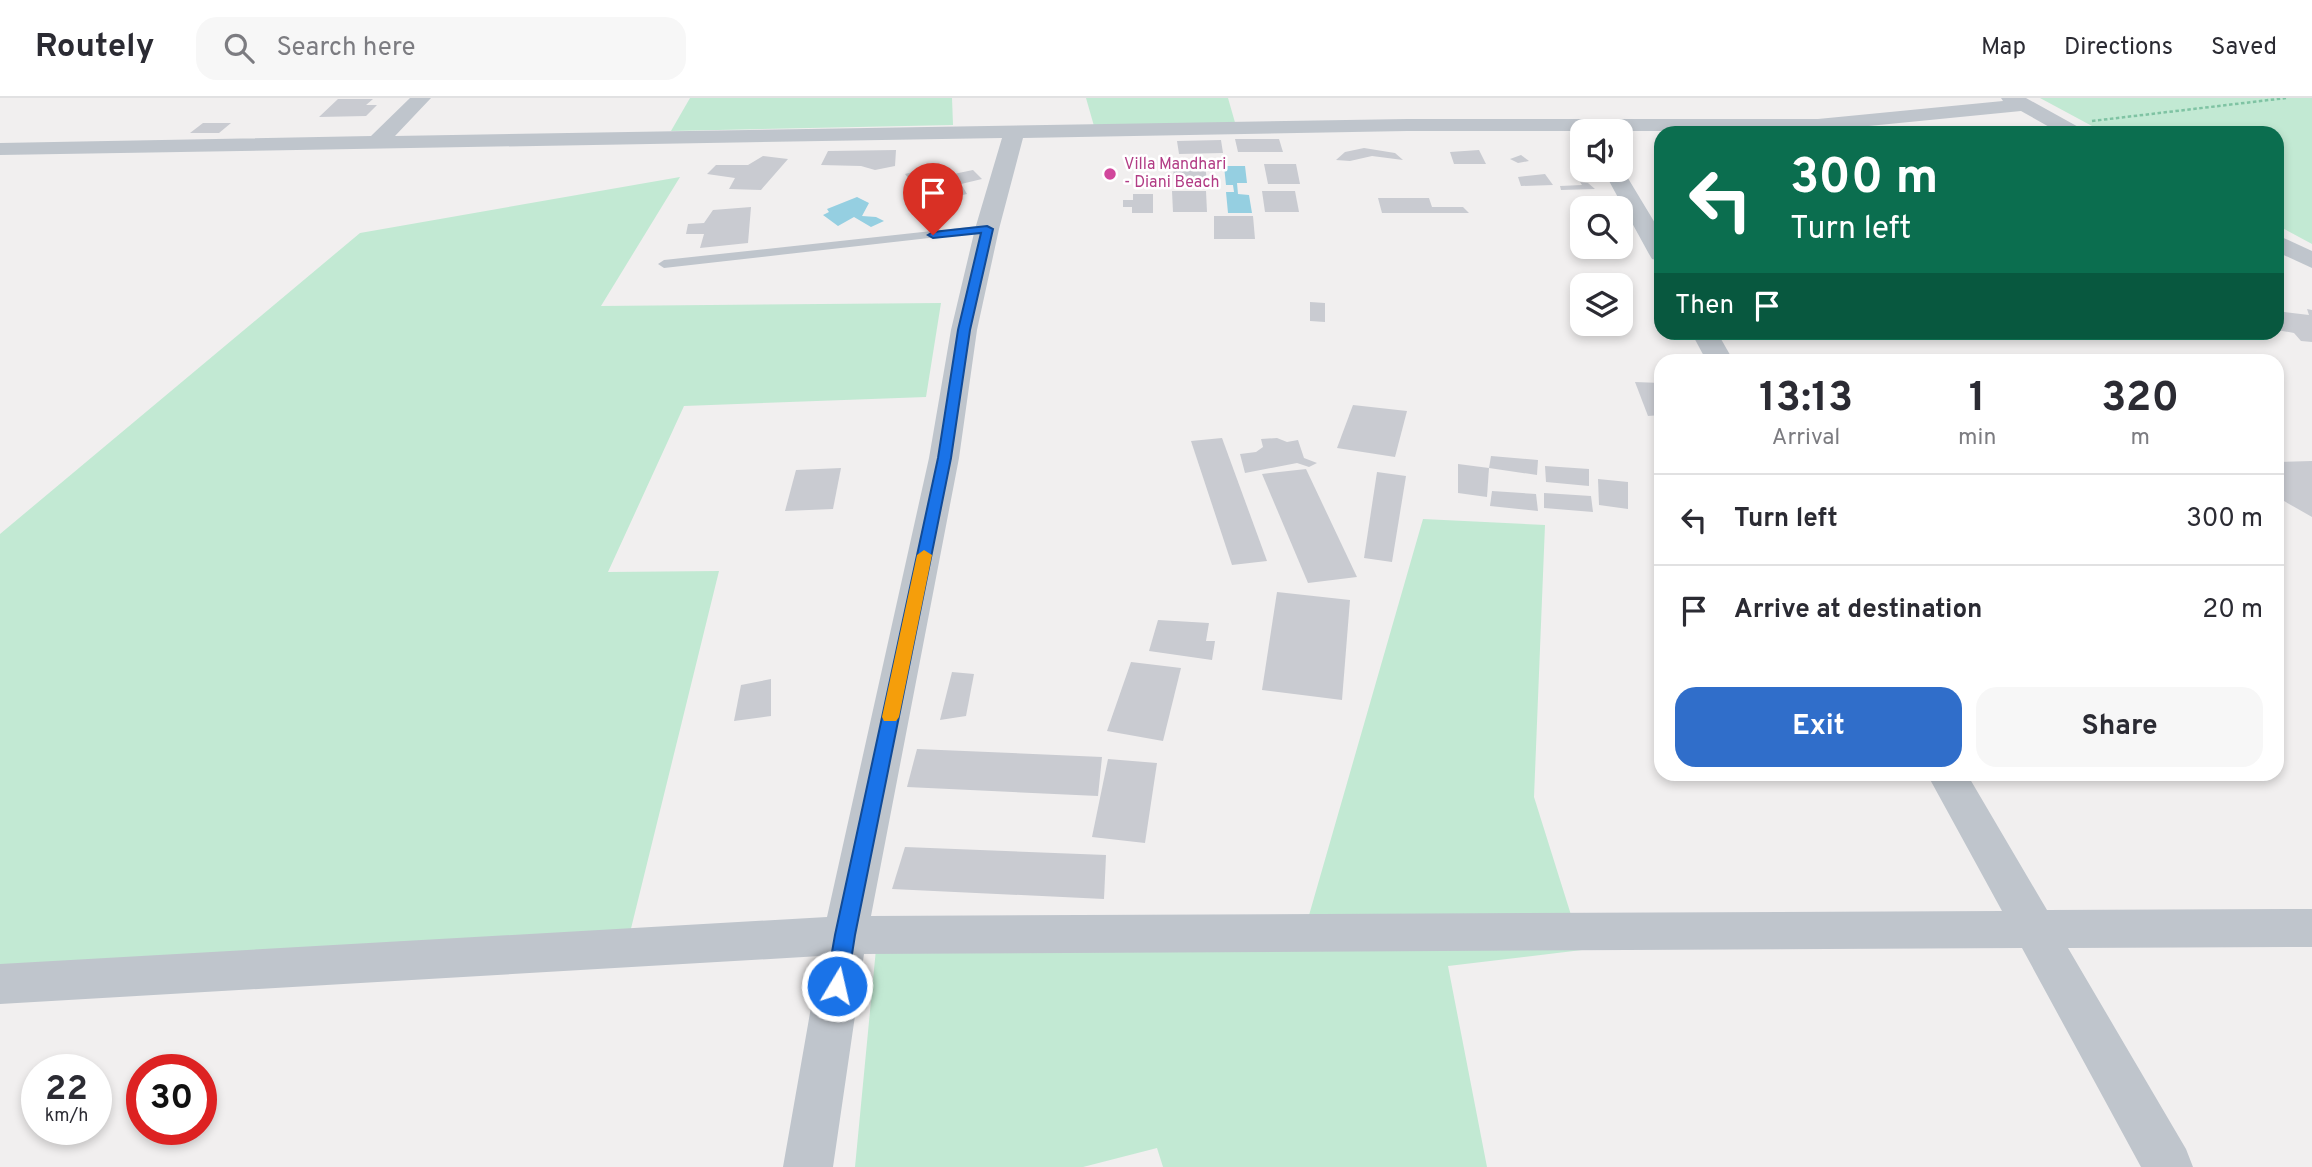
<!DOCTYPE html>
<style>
body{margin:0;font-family:Overpass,sans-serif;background:#f7f7f7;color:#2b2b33;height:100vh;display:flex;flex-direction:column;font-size:26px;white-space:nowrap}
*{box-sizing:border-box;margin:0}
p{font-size:23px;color:#7c7c81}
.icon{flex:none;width:38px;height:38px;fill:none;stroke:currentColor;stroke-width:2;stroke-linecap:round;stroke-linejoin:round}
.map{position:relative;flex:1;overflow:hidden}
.sheet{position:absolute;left:1654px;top:256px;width:630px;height:427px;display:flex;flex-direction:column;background:#fff;border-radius:21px;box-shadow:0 4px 10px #0003}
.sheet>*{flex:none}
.guide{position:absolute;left:1654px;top:28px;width:630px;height:214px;border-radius:21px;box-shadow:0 4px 10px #0003;background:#0b6e4f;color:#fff;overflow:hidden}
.fabs{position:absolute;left:1570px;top:21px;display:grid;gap:14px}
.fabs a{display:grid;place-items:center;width:63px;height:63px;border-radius:14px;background:#fff;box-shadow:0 4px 10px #0003;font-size:35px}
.speed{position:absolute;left:21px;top:956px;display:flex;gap:14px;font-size:35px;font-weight:700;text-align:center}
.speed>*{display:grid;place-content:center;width:91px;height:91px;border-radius:50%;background:#fff;box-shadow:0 4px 10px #0003;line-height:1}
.speed small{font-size:18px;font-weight:400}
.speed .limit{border:10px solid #d22;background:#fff;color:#111}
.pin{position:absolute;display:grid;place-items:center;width:60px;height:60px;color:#fff;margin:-72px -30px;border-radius:50% 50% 50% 0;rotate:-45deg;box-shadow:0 0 7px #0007}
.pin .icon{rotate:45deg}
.me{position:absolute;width:77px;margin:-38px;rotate:9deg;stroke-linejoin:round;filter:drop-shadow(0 0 5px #0008)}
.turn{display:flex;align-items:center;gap:24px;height:147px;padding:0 21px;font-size:32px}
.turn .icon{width:91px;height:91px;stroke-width:2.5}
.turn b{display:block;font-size:49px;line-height:60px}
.then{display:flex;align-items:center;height:66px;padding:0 21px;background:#0003;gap:14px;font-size:26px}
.eta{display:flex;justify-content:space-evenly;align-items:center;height:119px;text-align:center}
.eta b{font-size:42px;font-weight:700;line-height:49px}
.button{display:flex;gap:14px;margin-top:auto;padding:14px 21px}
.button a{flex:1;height:80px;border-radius:21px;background:#306eca;color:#fff;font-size:28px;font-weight:700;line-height:80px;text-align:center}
.button a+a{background:#f7f7f7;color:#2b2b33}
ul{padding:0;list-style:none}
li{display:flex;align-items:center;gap:21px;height:91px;padding:0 21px;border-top:2px solid #e1e1e2}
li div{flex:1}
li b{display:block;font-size:26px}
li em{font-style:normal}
header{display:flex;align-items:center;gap:42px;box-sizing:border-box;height:98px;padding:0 35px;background:#fff;border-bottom:2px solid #e1e1e2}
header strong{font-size:33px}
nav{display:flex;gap:38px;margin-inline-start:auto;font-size:24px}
.search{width:490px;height:63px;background:#f7f7f7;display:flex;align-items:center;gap:18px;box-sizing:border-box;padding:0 24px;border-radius:21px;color:#7c7c81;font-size:26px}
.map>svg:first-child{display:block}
.green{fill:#c2e9d3}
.water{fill:#95cfe1}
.building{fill:#c9cbd1}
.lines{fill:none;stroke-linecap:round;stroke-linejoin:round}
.path{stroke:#7fc3a3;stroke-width:2.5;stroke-dasharray:3.5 2.5;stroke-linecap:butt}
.service{fill:#bfc5cc;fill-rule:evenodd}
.minor{fill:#bfc5cc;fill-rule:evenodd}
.route{fill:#1a73e8;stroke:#114b97;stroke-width:2}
.slow{fill:#f59e0b}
.hotel-dot{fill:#d1479c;stroke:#fff;stroke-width:2.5}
.labels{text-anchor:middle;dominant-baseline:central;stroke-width:5;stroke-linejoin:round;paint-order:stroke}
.far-hotel-label{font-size:16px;fill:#b23c85;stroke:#fff;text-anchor:start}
</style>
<header>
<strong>Routely</strong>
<div class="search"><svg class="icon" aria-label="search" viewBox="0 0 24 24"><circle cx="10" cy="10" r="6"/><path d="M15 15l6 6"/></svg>Search here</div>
<nav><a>Map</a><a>Directions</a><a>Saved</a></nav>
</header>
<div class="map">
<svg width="2312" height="1069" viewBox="0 0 2312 1069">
<rect width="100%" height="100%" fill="#f1efef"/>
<!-- green -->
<g class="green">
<polygon points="690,0 952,0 953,27 671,33"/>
<polygon points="1086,0 1228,0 1236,28 1094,28"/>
<polygon points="2040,0 2312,0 2312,146 2277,127 2277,35 2105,35"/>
<polygon points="680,79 601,208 941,205 926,299 684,308 608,474 719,473 624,859 0,870 0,436 360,135"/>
<polygon points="1423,421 1545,427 1534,699 1582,852 1448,868 1487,1069 1163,1069 1157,1050 1083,1069 855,1069 876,851 1299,852"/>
</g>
<!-- water -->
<g class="water">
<polygon points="1224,68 1245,68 1247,85 1237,85 1238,96 1249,97 1252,115 1228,115 1226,94 1234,94 1233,87 1226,87"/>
<polygon points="857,99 869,105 862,118 876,119 884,123 871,129 854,119 838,128 823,117 829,114 827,111"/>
</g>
<!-- building -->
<g class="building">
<polygon points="338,1 373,1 366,7 377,7 366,18 319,19"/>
<polygon points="203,25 231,25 219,35 190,35"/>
<polygon points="1235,41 1279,41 1283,54 1238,54"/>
<polygon points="1221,42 1223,55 1179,56 1177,43"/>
<polygon points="1364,50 1395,55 1403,62 1372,58 1350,63 1336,62 1345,54"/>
<polygon points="896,52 895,68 875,72 861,68 821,67 828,53"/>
<polygon points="1479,52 1486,66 1454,66 1450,54"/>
<polygon points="1521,57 1529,63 1518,65 1510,61"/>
<polygon points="763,58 788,61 761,92 729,91 735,80 707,76 716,67 748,67"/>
<polygon points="1173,65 1205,65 1207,85 1174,85"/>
<polygon points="1264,66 1296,66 1300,86 1268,86"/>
<polygon points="940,67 949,77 973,72 982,81 961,86 967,96 928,105 905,76"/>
<polygon points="1545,76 1553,87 1521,88 1518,79"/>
<polygon points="1580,84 1588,85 1595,91 1561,92 1560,88 1582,87"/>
<polygon points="1172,93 1206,93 1207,114 1173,114"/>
<polygon points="1262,93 1295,93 1299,114 1265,114"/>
<polygon points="1133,96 1153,96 1153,115 1132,115 1132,109 1123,109 1123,102 1133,102"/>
<polygon points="1378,100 1429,100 1432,109 1463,109 1469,115 1382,115"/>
<polygon points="751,109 748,145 700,150 704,136 686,136 688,126 704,125 713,112"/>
<polygon points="1214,118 1253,118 1255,141 1214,141"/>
<polygon points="1310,204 1325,205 1325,224 1310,223"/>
<polygon points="2307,211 2312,212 2312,244 2301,243 2294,235 2277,232 2277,213 2309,217"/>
<polygon points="1635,284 1661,285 1661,317 1648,318"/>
<polygon points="1353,307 1407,313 1395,359 1337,350"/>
<polygon points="1222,340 1267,463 1232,467 1191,343"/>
<polygon points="1277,340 1287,344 1298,342 1304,360 1317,365 1309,369 1297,365 1245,375 1240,356 1256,354 1263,349 1261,341"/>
<polygon points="1491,358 1538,362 1537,377 1489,370"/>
<polygon points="2312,363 2312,419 2277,399 2277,364"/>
<polygon points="1458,366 1489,370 1487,399 1458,395"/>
<polygon points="1545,368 1589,371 1589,388 1546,384"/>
<polygon points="841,370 833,411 785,413 796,372"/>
<polygon points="1306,371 1357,479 1308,485 1262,376"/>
<polygon points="1377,374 1406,378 1392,464 1364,460"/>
<polygon points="1598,381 1628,384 1628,411 1599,407"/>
<polygon points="1492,393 1536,396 1538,413 1490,408"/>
<polygon points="1544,395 1591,398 1593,414 1544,410"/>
<polygon points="1277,494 1350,502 1342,602 1262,592"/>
<polygon points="1158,522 1209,525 1206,543 1215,543 1212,562 1149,553"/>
<polygon points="1131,564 1181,570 1163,643 1107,633"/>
<polygon points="952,574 974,576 966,618 940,622"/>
<polygon points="771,581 771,618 734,623 741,587"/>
<polygon points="917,651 1102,659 1098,698 907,689"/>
<polygon points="1108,661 1157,665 1145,745 1092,739"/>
<polygon points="905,749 1106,757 1104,801 892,791"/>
</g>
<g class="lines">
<!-- path -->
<polyline class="path" points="2092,23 2286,0"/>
<!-- service -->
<polygon class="service" points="987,127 993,131 991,133 664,170 658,166 664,162"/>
<!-- minor -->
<g class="minor">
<polygon points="410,0 431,0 395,38 1407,21 1818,21 2003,3 2001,0 2026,0 2082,31 2085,35 2060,35 2021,13 1818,33 1407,33 1023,40 999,131 977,232 959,360 871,818 2002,813 1927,676 1967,676 2047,812 2312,811 2312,849 2068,850 2186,1051 2193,1069 2141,1069 2022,850 864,856 833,1069 783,1069 820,858 0,906 0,866 827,819 929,360 951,232 975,131 1002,40 0,57 0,45 371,38"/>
<polygon points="1620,67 1661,135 1661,163 1652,161 1649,156 1603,72 1620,72"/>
<polygon points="2277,137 2312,153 2312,170 2277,154"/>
<polygon points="1691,234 1717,234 1733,262 1706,262"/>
</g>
</g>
<!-- route -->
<polygon class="route" points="987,128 993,131 970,232 951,360 855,837 847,888 844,895 837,898 829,895 826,888 835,837 938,360 958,232 981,135 933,140 928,137 933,134"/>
<!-- slow -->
<polygon class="slow" points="924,452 932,457 899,619 896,623 884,623 882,619 917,457"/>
<!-- markers -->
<circle class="hotel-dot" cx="1110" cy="76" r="7"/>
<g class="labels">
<!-- far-hotel labels -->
<g class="far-hotel-label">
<text x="1124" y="67">Villa Mandhari<tspan x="1124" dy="18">- Diani Beach</tspan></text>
</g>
</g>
</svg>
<div class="fabs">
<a><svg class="icon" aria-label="sound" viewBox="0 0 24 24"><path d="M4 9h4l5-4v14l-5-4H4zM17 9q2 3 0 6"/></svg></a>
<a><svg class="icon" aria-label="search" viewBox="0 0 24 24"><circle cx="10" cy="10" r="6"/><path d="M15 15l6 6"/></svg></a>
<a><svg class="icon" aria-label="layers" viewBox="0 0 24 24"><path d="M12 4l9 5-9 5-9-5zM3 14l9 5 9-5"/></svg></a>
</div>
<div class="speed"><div>22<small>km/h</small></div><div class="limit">30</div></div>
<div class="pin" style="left:933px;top:137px;background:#d93025"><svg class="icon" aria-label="arrive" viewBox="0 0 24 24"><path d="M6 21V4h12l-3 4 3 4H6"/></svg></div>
<svg class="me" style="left:837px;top:888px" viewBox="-20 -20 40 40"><circle r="17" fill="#1a73e8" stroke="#fff" stroke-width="3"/><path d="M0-11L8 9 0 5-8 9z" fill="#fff"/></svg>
<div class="guide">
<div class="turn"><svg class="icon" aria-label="left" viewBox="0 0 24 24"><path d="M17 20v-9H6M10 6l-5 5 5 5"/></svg><div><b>300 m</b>Turn left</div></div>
<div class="then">Then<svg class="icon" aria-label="arrive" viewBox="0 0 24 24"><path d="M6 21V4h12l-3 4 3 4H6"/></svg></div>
</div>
<section class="sheet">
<div class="eta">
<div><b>13:13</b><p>Arrival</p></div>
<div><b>1</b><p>min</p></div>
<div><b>320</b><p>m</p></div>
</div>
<ul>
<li><svg class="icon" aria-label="left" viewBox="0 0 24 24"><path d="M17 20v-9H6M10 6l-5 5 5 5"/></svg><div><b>Turn left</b></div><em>300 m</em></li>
<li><svg class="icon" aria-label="arrive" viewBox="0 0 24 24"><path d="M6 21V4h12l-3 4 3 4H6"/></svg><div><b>Arrive at destination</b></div><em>20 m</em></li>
</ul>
<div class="button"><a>Exit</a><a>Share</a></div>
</section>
</div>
